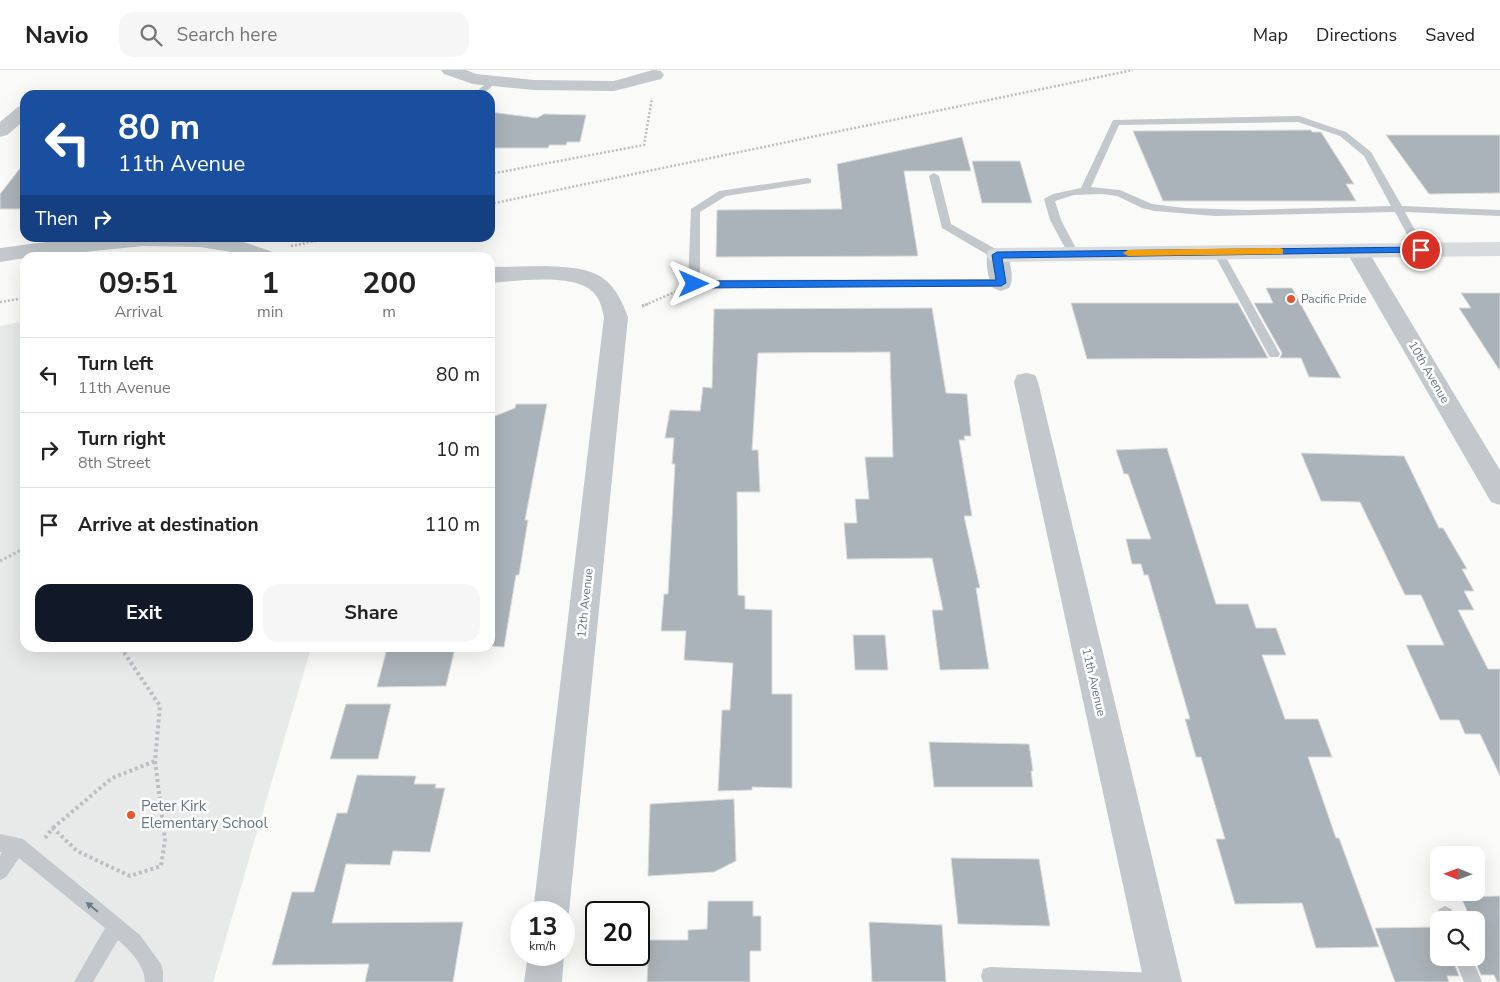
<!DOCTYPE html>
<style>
body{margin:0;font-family:"Nunito Sans",sans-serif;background:#f6f6f6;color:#222;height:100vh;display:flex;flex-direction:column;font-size:19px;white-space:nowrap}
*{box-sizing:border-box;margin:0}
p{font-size:16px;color:#767676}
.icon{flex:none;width:28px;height:28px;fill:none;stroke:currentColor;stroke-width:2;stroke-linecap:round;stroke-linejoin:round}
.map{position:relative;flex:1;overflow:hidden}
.drawer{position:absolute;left:20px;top:182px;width:475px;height:400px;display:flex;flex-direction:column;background:#fff;border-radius:15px;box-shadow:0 5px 20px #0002}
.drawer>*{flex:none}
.guide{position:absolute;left:20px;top:20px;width:475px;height:152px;border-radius:15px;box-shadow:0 5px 20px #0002;background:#1a4fa0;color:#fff;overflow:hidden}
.needle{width:32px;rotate:271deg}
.buttons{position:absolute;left:1430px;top:776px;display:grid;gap:10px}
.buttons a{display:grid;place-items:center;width:55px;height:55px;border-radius:10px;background:#fff;box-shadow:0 5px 20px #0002;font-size:25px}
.speed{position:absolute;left:510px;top:831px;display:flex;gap:10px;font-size:25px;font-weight:700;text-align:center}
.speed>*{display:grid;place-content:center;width:65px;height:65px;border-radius:50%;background:#fff;box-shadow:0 5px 20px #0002;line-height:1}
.speed small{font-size:12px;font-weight:400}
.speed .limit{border:2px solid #111;border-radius:8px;background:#fff;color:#111}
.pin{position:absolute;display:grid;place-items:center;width:42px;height:42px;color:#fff;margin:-21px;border:2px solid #fff;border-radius:50%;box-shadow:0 1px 5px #0007}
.me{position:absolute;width:55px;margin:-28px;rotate:90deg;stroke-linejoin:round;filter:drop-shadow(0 0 4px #0008)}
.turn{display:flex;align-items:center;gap:18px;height:105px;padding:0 15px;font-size:22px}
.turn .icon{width:65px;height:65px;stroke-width:2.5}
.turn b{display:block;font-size:35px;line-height:42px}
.then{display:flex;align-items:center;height:48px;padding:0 15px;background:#0003;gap:10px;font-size:19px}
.eta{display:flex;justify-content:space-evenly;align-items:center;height:85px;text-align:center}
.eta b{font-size:30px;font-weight:700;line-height:35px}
.button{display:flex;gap:10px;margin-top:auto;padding:10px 15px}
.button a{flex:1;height:58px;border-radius:15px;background:#111827;color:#fff;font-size:20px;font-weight:700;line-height:58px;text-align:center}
.button a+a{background:#f6f6f6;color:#222}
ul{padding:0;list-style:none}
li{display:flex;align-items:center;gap:15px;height:75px;padding:0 15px;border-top:1px solid #e0e0e0}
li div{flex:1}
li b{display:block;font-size:19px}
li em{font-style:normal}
header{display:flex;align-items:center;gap:30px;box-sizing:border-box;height:70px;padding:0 25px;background:#fff;border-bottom:1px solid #e0e0e0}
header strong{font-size:24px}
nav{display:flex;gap:28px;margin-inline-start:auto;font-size:18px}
.search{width:350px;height:45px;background:#f6f6f6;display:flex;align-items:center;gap:12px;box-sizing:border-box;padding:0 18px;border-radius:15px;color:#767676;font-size:19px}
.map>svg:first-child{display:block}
.built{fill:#e8e9e9}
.building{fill:#aab3b9;stroke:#dcdcda}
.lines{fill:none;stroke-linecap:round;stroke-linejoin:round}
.path-far2{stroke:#bbbfc2;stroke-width:2.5;stroke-dasharray:2 2;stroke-linecap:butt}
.path-far1{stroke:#bbbfc2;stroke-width:3;stroke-dasharray:2.5 2.5;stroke-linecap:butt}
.path{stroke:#bbbfc2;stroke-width:4;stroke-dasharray:3 3;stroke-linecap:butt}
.lane{fill:#c3c8cc;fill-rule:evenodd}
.street{fill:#c3c8cc;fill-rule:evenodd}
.secondary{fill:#d6dbdf;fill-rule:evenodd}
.oneway{fill:#6a7a87}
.route{fill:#1a73e8;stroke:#114b97}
.slow{fill:#f59e0b}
.poi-dot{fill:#e4572e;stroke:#fff;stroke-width:2}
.labels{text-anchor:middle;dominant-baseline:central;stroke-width:5;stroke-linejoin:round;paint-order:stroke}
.poi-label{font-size:12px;fill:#657683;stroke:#fff;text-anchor:start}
.street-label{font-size:12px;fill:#657683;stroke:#fff}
.near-poi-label{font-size:15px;fill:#657683;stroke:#fff;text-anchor:start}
</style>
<header>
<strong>Navio</strong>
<div class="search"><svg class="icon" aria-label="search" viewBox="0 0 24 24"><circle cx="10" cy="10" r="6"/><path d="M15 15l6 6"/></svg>Search here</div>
<nav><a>Map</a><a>Directions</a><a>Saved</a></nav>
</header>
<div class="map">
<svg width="1500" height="912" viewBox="0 0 1500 912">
<rect width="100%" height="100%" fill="#fafaf8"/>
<!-- built -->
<polygon class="built" points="25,251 25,578 311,578 213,912 0,912 0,256"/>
<!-- building -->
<g class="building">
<polygon points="490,42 537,48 544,44 586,45 580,72 567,72 566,75 549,75 548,78 490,78"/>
<polygon points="1311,60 1312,62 1321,62 1354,114 1346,114 1356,131 1163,131 1133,61"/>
<polygon points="1386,65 1500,65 1500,123 1429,124"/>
<polygon points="962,67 971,101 904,101 918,186 716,187 717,140 842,139 837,94"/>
<polygon points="972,91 1020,91 1032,133 982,133"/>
<polygon points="25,92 25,139 0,139 0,124"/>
<polygon points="1266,218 1292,218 1341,308 1309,307 1301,288 1280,288 1282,283 1254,233 1273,233"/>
<polygon points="1461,223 1500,223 1500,301 1459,238 1471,238"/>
<polygon points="1071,233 1238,233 1268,288 1087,289"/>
<polygon points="932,238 946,323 967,324 971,366 964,366 965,370 959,370 972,446 964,446 980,518 976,518 989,599 940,600 932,540 943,540 932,488 847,489 844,453 857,453 855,429 869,429 865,387 893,387 890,282 758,283 752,380 758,380 760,422 737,422 738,525 745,526 745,539 772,540 772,624 792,624 792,718 752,717 752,720 718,721 722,640 730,640 733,593 684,590 686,561 661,561 664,524 668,524 675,394 672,394 674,368 665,368 670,340 700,341 703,317 712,318 714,239"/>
<polygon points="516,334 547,334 525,450 528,450 519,505 516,505 504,577 490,576 490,348 515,338"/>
<polygon points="1167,378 1216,534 1248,534 1256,558 1276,558 1286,585 1262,585 1285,649 1318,649 1332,687 1308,687 1336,768 1339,768 1379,877 1316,878 1302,833 1235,834 1216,769 1225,769 1201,687 1196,687 1185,649 1190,649 1148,505 1144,505 1141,494 1132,494 1126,469 1151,469 1128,404 1124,404 1116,380"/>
<polygon points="1301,383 1404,386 1439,458 1443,458 1467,499 1462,499 1474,521 1464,521 1474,540 1458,540 1488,599 1500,599 1500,706 1480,664 1465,664 1459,650 1440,650 1406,575 1444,575 1421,525 1405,525 1360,432 1321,431"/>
<polygon points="853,565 885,565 888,600 855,600"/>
<polygon points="387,578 455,578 446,616 377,617"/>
<polygon points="346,634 391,634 378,689 330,689"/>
<polygon points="929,672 1029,674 1033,701 1031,701 1033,717 934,717"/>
<polygon points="357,705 416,706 414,714 436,714 435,718 445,718 430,782 393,781 390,795 346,794 332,853 463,852 453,912 365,912 369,894 272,895 292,822 314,822 337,743 347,743"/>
<polygon points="734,729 736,791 714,802 648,806 650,734"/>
<polygon points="951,788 1039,789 1050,856 958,854"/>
<polygon points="1500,826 1500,912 1497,912 1494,905 1481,905 1474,888 1476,888 1476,850 1471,850 1461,827"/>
<polygon points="708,831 753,831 753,846 761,846 761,881 750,881 750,912 647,912 649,870 688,870 688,860 707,859"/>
<polygon points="869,852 942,855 946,912 872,912"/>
<polygon points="1439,857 1439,888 1452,888 1459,906 1447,906 1449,912 1395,912 1375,858"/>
</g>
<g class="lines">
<!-- path-far2 -->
<g class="path-far2">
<polyline points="490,104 644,75 652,28"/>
<polyline points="490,134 1133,0"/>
<polyline points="291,176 330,168"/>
<polyline points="0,232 25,228"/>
<polyline points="645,235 675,222"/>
</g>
<!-- path-far1 -->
<g class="path-far1">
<polyline points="642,236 648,234"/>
<polyline points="0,491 25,478"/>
</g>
<!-- path -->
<g class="path">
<polyline points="53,758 112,708 155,691"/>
<polyline points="45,768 53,758 77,781 130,806 161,796 165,770 155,691 160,636 121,578"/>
</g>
<!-- lane -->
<g class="lane">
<polygon points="493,8 498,11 482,25 472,25"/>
<path d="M1299,46L1346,62L1371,82L1402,136L1500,140V146L1405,142L1426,180L1421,184L1417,183L1395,142L1215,146L1155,141L1142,138L1117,126L1102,124L1074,125L1055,131L1061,150L1079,184L1074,188L1070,187L1050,150L1044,129L1053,124L1081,118L1113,50ZM1298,52L1340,66L1364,86L1391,136L1246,140L1185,138L1152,134L1120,120L1091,117L1119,55Z"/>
<polygon points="934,103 939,106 951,154 1001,182 1002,185 1001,188 993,188 942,158 929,106"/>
<polygon points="807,108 811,109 811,113 726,126 700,142 700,210 1001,209 1007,213 1001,217 690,217 688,214 691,139 719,121"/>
<polygon points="1218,178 1223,182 1280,284 1278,287 1270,287 1268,284 1213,182"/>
<path d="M0,764L23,769L140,865L161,894L163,901V912H145C145,896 130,880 118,870L93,912H74L105,858L19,788L6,807L0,810V786L2,782H0Z"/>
<polygon points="1445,836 1451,839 1456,850 1439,850 1439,852 1436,845 1439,839"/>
<polygon points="1454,888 1472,888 1482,912 1464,912"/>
<polygon points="990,897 1160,903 1167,905 1169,912 983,912 981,906 983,899"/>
</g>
<!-- street -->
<g class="street">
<polygon points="441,0 466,0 476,4 534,10 614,11 653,0 661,1 664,5 661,9 614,21 534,20 473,14 444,4"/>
<polygon points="25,35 25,50 7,65 0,67 0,52 18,37"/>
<polygon points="77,168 232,168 276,183 279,188 247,188 232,182 200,177 143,176 25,188 0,192 0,178"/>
<polygon points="1357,174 1365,176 1500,400 1500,435 1491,432 1346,181 1349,176"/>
<path d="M997,178L1005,180C1010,189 1015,209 1009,218L1001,221L993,218C988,209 984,189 989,180Z"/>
<path d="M546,196C591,198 612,201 628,247L569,842L564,854V842H533L604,247C602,238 600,229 593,222C574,203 516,211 490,213V197Z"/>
<polygon points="1026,303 1035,305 1038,312 1182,912 1144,912 1014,312 1017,305"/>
<polygon points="564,884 564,885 562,912 524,912 528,885"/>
</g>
<!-- secondary -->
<polygon class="secondary" points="1500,172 1500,186 997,192 989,190 986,185 989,180 997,178"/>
</g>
<!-- one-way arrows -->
<defs><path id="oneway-solid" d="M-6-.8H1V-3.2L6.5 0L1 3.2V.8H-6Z" transform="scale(1.25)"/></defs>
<use class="oneway" href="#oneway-solid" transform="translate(92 837) rotate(-141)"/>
<!-- route -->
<polygon class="route" points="1421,177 1425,180 1424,182 1002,188 1006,213 1001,216 694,218 689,214 694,211 996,210 992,185 997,182"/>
<!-- slow -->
<polygon class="slow" points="1280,178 1283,179 1283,184 1128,186 1123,183 1128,180"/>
<!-- markers -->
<g class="poi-dot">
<circle cx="1291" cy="229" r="5"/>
<circle cx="131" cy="745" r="5"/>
</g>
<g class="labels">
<!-- poi labels -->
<g class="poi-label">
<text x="1301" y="229">Pacific Pride</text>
</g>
<!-- street labels -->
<g class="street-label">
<text transform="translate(1429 302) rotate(60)">10th Avenue</text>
<text transform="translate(585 533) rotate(-84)">12th Avenue</text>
<text transform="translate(1094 612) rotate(77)">11th Avenue</text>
</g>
<!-- near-poi labels -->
<g class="near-poi-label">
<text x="141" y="736">Peter Kirk<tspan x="141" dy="17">Elementary School</tspan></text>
</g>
</g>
</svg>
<div class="buttons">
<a><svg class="needle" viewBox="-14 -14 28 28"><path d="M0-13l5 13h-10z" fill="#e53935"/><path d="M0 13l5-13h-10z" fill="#767676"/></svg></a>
<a><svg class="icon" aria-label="search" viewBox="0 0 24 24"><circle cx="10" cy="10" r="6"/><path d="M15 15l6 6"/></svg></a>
</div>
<div class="speed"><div>13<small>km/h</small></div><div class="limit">20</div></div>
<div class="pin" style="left:1421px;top:180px;background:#d93025"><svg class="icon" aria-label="arrive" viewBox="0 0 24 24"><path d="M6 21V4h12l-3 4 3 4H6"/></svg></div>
<svg class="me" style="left:694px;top:214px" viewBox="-20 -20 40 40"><path d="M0-17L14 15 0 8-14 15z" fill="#1a73e8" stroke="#fff" stroke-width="4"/></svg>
<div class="guide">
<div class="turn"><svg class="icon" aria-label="left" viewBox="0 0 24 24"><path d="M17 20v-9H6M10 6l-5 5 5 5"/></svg><div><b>80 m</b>11th Avenue</div></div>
<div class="then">Then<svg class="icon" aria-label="right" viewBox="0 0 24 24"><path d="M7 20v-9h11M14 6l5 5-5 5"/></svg></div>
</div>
<section class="drawer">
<div class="eta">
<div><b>09:51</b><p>Arrival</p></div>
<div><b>1</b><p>min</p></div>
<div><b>200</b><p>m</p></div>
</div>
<ul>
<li><svg class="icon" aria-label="left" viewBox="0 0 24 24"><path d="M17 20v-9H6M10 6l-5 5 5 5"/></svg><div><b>Turn left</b><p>11th Avenue</p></div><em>80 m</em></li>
<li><svg class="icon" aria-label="right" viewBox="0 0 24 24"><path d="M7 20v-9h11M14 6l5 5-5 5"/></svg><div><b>Turn right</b><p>8th Street</p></div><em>10 m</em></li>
<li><svg class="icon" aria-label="arrive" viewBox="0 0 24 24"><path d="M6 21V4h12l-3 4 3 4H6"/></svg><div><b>Arrive at destination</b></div><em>110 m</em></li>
</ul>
<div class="button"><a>Exit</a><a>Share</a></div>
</section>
</div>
